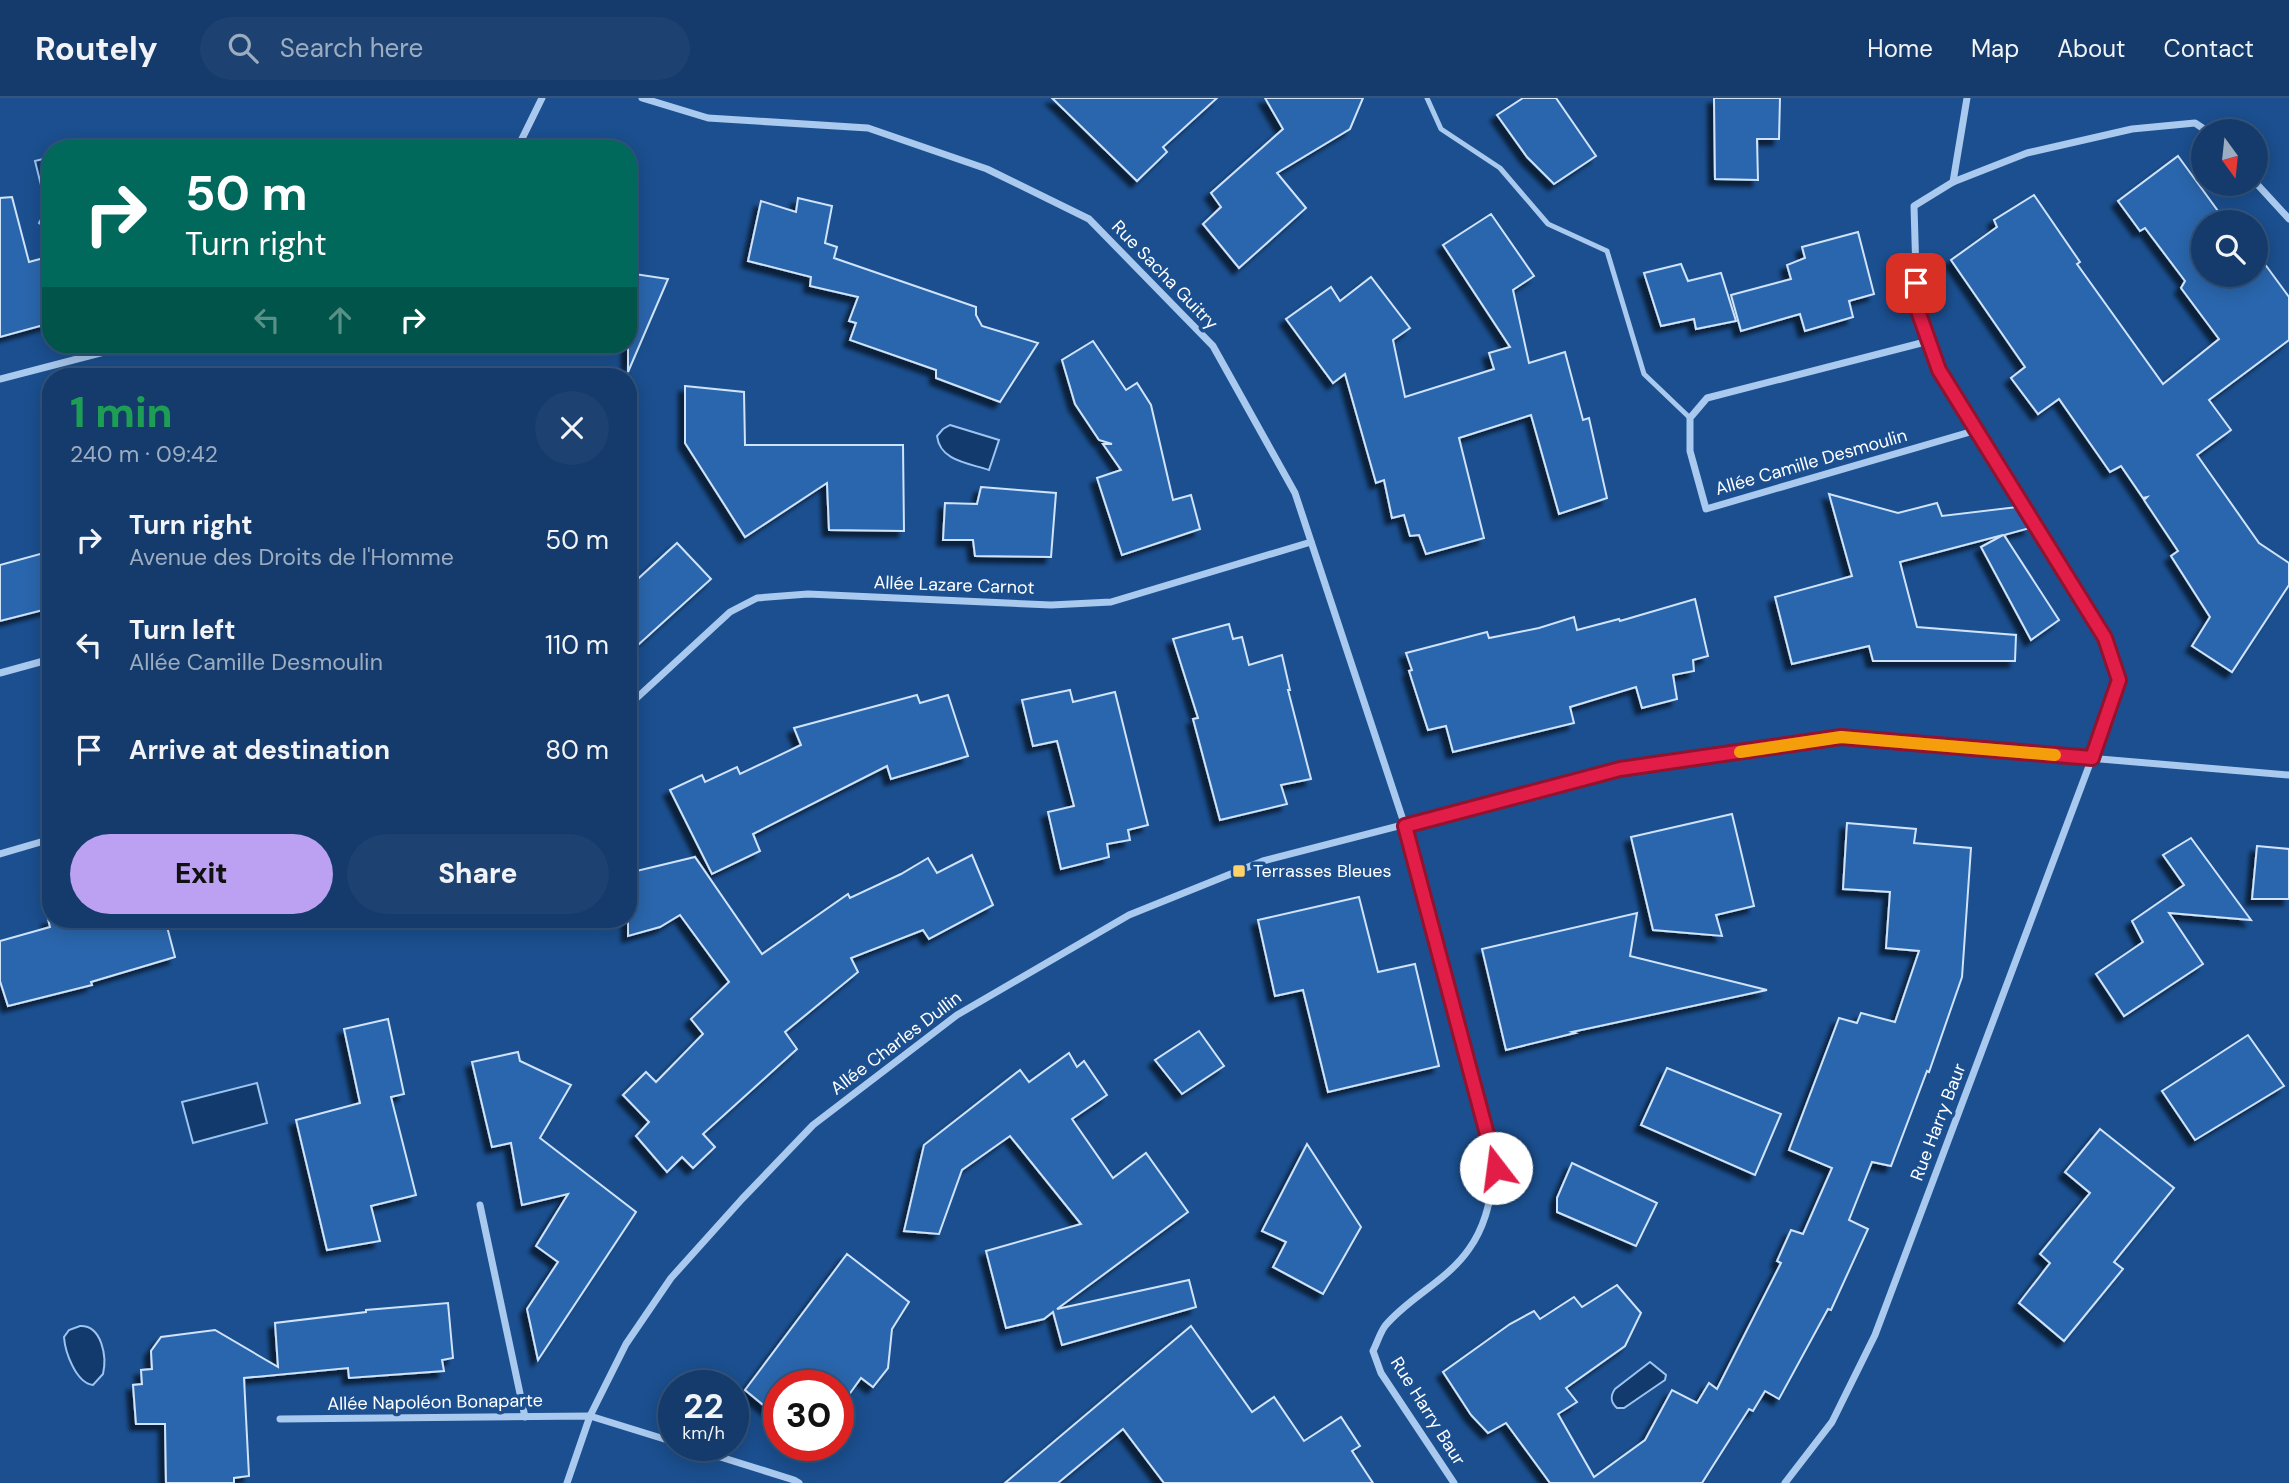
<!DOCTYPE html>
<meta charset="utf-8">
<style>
body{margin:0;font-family:"DM Sans",sans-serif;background:#1d4271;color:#f1f3f6;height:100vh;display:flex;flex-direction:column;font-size:26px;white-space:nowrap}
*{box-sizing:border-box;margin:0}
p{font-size:23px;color:#9dadc1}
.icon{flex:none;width:38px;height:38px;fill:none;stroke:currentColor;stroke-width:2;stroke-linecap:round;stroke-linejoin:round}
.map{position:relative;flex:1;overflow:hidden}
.details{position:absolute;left:42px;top:270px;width:595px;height:560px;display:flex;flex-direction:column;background:#143b6b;border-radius:28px;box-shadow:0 4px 18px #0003,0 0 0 2px #33557e}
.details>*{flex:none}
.guide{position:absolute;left:42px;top:42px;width:595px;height:214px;border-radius:28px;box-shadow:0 4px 18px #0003,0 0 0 2px #33557e;background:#00695c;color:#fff;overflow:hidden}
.needle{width:46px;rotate:165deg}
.tools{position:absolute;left:2191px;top:21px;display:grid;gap:14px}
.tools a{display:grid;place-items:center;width:77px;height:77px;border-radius:50%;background:#143b6b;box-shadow:0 4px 18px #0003,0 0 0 2px #33557e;font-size:35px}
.speed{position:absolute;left:658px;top:1272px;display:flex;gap:14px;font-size:35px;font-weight:700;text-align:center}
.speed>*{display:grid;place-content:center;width:91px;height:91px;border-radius:50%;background:#143b6b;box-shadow:0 4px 18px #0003,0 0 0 2px #33557e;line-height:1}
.speed small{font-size:18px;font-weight:400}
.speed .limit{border:10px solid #d22;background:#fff;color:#111}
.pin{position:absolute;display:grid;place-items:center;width:60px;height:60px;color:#fff;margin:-30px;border-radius:14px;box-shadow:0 4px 10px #0006}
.me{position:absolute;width:77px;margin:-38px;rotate:345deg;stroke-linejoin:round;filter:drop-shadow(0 0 5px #0008)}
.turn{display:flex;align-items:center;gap:24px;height:147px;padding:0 28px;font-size:32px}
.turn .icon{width:91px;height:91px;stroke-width:2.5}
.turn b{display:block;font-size:49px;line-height:60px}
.lanes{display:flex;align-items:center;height:66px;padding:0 28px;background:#0003;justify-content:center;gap:35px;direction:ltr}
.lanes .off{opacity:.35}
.round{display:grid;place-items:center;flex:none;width:74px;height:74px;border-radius:37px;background:#1d4271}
.summary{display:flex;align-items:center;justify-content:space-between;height:119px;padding:0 28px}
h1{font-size:42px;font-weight:800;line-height:52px;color:#1e9e55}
.action{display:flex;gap:14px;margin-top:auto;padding:14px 28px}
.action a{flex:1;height:80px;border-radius:42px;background:#bca0f2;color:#111;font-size:28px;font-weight:800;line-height:80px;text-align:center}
.action a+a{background:#1d4271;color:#f1f3f6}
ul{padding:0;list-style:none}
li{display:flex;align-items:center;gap:21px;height:105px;padding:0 28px}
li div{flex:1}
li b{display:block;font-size:26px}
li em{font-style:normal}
header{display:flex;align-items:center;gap:42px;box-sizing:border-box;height:98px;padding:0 35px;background:#143b6b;border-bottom:2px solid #33557e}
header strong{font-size:33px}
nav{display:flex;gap:38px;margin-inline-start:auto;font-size:24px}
.search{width:490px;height:63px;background:#1d4271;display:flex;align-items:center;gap:18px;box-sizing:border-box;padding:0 24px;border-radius:38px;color:#9dadc1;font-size:26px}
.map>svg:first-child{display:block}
.water{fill:#123a6d;stroke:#9cc4f0;stroke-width:2}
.building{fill:#2a66ad;stroke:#cfe3fa;stroke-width:2;filter:url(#shadow)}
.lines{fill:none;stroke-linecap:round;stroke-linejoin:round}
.service{stroke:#a9c9ee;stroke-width:5}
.minor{stroke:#a9c9ee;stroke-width:7}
.route-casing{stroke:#92132f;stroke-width:18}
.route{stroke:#e11d48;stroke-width:12}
.slow{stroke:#f59e0b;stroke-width:12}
.poi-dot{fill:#ffd166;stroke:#1b4f8f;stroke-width:2.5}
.labels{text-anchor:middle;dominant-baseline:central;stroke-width:7;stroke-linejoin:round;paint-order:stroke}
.street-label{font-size:18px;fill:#fff;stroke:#1b4f8f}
.poi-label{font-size:18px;fill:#fff;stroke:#1b4f8f;text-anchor:start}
</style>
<header>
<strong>Routely</strong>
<div class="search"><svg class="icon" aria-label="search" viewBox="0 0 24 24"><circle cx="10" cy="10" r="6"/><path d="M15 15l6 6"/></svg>Search here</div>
<nav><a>Home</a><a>Map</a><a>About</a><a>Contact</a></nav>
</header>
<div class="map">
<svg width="2289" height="1385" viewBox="0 0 2289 1385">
<defs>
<filter id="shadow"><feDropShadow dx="-6" dy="6" stdDeviation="2" flood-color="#0009"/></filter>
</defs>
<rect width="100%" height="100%" fill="#1b4f8f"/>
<!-- water -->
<g class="water">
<polygon points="51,59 51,125 46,130 39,125 47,111 35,63"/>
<path d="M950,327L999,342L989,372C968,365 940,363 937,338L943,331Z"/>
<polygon points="257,985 267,1025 193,1045 182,1004"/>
<path d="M80,1228C102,1227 107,1259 103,1276L93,1287C76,1285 65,1254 64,1239L69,1232Z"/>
<path d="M1650,1264L1666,1277L1665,1282L1624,1310H1617C1611,1305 1610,1298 1615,1291Z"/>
</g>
<!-- building -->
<g class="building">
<polygon points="1052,0 1217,0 1163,49 1167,54 1137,83"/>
<polygon points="1265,0 1363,0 1350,31 1277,75 1306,110 1239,170 1203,126 1221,109 1211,95 1283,31"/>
<polygon points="1523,0 1556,0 1596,58 1554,86 1527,59 1497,17"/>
<polygon points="1714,0 1780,0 1779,41 1757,41 1758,82 1715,81"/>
<polygon points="2178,58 2226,124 2203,124 2203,177 2256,177 2256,154 2289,199 2289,242 2209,302 2231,332 2197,357 2259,445 2289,465 2289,487 2232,574 2192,548 2210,519 2171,458 2178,453 2144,402 2147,399 2143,400 2121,368 2110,374 2059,301 2038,316 2011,280 2025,269 1951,162 1997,129 1994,122 2034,97 2080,164 2077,166 2163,286 2219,241 2181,190 2185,183 2145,130 2140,133 2118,103"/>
<polygon points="12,99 29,164 51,158 51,225 0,239 0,100"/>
<polygon points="798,100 832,108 825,145 837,149 834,160 976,209 976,217 982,228 1038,245 1000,304 936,280 936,272 850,242 856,225 849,223 858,199 810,188 811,179 748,163 761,103 796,114"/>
<polygon points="1491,116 1534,178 1513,192 1529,265 1565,254 1583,322 1589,320 1607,400 1559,416 1531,317 1459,340 1484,440 1426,456 1419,437 1410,438 1404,417 1392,420 1384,382 1376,385 1345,276 1333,285 1286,221 1331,189 1340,203 1371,179 1410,230 1393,242 1405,299 1494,271 1489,255 1510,249 1443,147"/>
<polygon points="1858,134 1874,196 1849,203 1853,219 1805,233 1800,216 1741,233 1731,197 1791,181 1787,167 1805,160 1802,149"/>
<polygon points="1681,166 1688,183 1721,175 1736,223 1696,231 1694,221 1661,228 1644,175"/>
<polygon points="628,175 668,181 628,274"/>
<polygon points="1093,243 1126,292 1137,285 1151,307 1173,402 1191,397 1200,431 1122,457 1097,380 1121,372 1103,346 1112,346 1099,342 1075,306 1062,262"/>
<polygon points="685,288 744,294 745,347 903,347 904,433 829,432 827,385 745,439 685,345"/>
<polygon points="981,389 1056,395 1051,459 975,458 973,442 943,442 945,405 977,406"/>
<polygon points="1829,396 1898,415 1937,405 1942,418 2017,409 2030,430 2004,437 2059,522 2031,542 1981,449 2003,437 1900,464 1917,529 2016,537 2015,563 1873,563 1869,548 1792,566 1775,499 1852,478"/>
<polygon points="677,445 711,481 628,556 628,490"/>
<polygon points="51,453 51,510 0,523 0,467"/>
<polygon points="1695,501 1708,558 1693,562 1694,573 1673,577 1677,601 1642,610 1636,589 1570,609 1574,625 1453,654 1446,628 1428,632 1409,573 1412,572 1406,555 1487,534 1489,540 1539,530 1574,519 1577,532 1619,521 1620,523"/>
<polygon points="1229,526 1233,541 1242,539 1249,567 1282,557 1290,592 1288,592 1311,681 1281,687 1287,706 1220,722 1193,621 1198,620 1173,541"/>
<polygon points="1070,592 1073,604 1115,594 1148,727 1128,732 1130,742 1107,746 1109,759 1061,771 1048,714 1074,708 1057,643 1033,648 1022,602"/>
<polygon points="917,597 920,605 948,597 968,658 891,681 887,668 753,736 760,753 712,776 670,692 702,677 705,684 737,669 740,676 801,647 794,630"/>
<polygon points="1732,716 1754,808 1716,817 1722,838 1653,832 1631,739"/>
<polygon points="1847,725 1916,731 1914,745 1971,750 1962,879 1929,974 1927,973 1891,1068 1872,1064 1849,1122 1868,1131 1831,1212 1828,1211 1779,1301 1765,1293 1753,1313 1749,1311 1702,1385 1550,1385 1506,1325 1488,1335 1471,1317 1443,1274 1510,1226 1534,1213 1540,1221 1574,1199 1582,1209 1617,1187 1641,1215 1625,1248 1566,1290 1577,1304 1558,1316 1594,1379 1645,1342 1672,1292 1697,1305 1709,1285 1717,1291 1781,1165 1777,1163 1791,1132 1803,1136 1832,1070 1789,1052 1839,920 1857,925 1861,915 1895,924 1919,853 1886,850 1890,794 1843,791"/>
<polygon points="2191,740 2251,822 2169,815 2203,866 2124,918 2096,876 2143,844 2132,823 2184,787 2163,757"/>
<polygon points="2257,748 2289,751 2289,801 2252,801"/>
<polygon points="972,757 993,807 929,841 923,832 851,860 858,874 785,934 797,951 703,1036 715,1049 693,1070 682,1059 667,1074 636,1038 649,1024 623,997 646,974 656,984 703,936 691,921 729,884 680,817 660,829 628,838 628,775 695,759 762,856 848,796 850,800 901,776 928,760 937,775"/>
<polygon points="1359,799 1378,874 1415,866 1439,968 1328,994 1303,892 1275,898 1258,822"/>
<polygon points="1637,815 1630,858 1767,892 1572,934 1575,935 1506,952 1482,851"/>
<polygon points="48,821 165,821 175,859 91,884 92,887 8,908 0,883 0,843 50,829"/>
<polygon points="388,921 404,996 391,999 416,1097 371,1108 380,1143 327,1152 296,1022 360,1005 344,931"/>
<polygon points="1199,933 1224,968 1182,996 1155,962"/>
<polygon points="2248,937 2284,988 2195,1042 2162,993"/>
<polygon points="518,954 520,963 571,987 540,1040 636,1114 538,1262 527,1211 558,1164 536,1148 568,1096 522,1107 511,1045 492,1049 472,964"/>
<polygon points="1069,955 1077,969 1084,963 1107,997 1072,1021 1113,1080 1146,1055 1188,1114 1057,1211 1189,1182 1196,1209 1062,1247 1053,1214 1044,1221 1006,1230 986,1153 1081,1126 1010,1038 962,1072 939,1136 904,1133 924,1047 1020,972 1029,984"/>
<polygon points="1667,970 1781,1016 1755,1077 1641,1027"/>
<polygon points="2100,1031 2174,1090 2114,1164 2123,1171 2064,1243 2019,1205 2050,1165 2040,1156 2090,1095 2065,1074"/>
<polygon points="1307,1046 1361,1129 1323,1196 1273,1169 1286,1144 1262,1133"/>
<polygon points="1572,1065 1657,1105 1636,1148 1557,1114 1557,1100"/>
<polygon points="847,1156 909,1204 892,1231 888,1270 873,1289 861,1280 838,1312 838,1288 779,1288 779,1320 745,1292"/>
<polygon points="448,1205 453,1260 442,1262 444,1273 349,1280 348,1270 244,1280 249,1378 234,1380 234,1385 166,1385 165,1326 136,1326 133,1287 142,1286 141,1272 152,1271 151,1253 161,1239 215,1232 278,1269 275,1225 366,1214 366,1212"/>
<polygon points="1191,1228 1252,1314 1274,1299 1304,1343 1341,1319 1360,1348 1352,1353 1373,1385 1164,1385 1123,1331 1058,1385 1005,1385"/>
</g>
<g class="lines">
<!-- service -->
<polyline class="service" points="1427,0 1441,31 1500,70 1548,126 1607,153 1644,276 1690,320"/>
<!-- minor -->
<g class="minor">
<path d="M642,0L708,20L868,30L987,71L1089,121L1213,248L1295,395L1405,728L1496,1070C1490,1100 1487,1126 1469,1151C1447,1183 1409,1199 1385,1228C1380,1235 1377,1245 1373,1253L1381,1275L1454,1385"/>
<polyline points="517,51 542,0"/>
<polyline points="1953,84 1967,0"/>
<polyline points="2256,85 2289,121"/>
<polyline points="1929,243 1707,300 1690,320 1690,353 1706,411 1977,332"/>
<polyline points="0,281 131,247"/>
<polyline points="0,575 51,561"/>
<polyline points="628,608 730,514 757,500 808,496 1051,507 1111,504 1311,444"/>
<polyline points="0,756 51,741"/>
<polyline points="480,1107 525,1319"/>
<polyline points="280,1321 590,1318 674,1344"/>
<polyline points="685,1348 794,1382 799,1385"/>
<polyline points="567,1385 590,1318 626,1246 671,1180 742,1101 813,1027 957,917 1129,817 1263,763 1620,671 1841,639 2289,677"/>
<polyline points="1785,1385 1832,1324 1875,1237 2092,660 2119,582 2105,540 1939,272 1917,210 1914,108 1953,84 2027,55 2132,31 2195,25 2207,33"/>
</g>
</g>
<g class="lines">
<!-- route casing -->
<g class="route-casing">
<polyline id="route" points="1496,1070 1405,728 1620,671 1841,639 2092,660 2119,582 2105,540 1939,272 1917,210 1916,185"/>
</g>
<!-- route -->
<use href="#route" class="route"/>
<!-- slow -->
<polyline class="slow" points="1740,654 1841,639 2055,657"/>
</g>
<!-- markers -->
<rect class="poi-dot" x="1232" y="766" width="14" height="14" rx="3.5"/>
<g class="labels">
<!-- street labels -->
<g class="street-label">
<text transform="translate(1165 177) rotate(46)">Rue Sacha Guitry</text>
<text transform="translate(1811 364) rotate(-16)">Allée Camille Desmoulin</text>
<text transform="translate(954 487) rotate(2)">Allée Lazare Carnot</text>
<text transform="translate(896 945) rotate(-37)">Allée Charles Dullin</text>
<text transform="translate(1938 1024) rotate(-69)">Rue Harry Baur</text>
<text transform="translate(435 1304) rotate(-1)">Allée Napoléon Bonaparte</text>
<text transform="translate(1428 1313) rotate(58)">Rue Harry Baur</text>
</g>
<!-- poi labels -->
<g class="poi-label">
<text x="1253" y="773">Terrasses Bleues</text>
</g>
</g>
</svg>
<div class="tools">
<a><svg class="needle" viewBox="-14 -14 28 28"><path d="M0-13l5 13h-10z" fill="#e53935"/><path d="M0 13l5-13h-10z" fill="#9dadc1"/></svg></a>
<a><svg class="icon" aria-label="search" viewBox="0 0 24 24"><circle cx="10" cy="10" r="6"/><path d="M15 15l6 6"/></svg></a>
</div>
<div class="speed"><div>22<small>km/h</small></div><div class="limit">30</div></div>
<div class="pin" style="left:1916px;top:185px;background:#d93025"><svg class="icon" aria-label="arrive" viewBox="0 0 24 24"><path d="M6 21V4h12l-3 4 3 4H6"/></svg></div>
<svg class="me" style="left:1496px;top:1070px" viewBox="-20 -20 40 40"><circle r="19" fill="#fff"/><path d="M0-13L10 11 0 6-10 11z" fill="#e11d48"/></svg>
<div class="guide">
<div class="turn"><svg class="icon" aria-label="right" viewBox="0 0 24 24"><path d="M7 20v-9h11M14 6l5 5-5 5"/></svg><div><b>50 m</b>Turn right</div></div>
<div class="lanes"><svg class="icon off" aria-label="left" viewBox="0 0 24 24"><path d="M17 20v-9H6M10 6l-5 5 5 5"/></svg><svg class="icon off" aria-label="ahead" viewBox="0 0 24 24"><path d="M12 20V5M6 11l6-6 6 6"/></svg><svg class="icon" aria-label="right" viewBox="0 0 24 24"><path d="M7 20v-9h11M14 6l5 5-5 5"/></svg></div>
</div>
<section class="details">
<div class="summary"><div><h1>1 min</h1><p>240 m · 09:42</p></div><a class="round"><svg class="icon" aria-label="close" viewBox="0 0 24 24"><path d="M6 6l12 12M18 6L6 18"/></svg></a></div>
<ul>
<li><svg class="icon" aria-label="right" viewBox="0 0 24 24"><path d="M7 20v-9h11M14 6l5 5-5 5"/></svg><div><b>Turn right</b><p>Avenue des Droits de l'Homme</p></div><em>50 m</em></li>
<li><svg class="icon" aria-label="left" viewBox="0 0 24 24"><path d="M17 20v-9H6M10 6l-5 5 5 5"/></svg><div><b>Turn left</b><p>Allée Camille Desmoulin</p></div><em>110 m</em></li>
<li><svg class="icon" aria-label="arrive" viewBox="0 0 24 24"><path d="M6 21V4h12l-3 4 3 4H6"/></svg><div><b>Arrive at destination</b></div><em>80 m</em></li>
</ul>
<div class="action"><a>Exit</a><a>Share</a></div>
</section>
</div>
